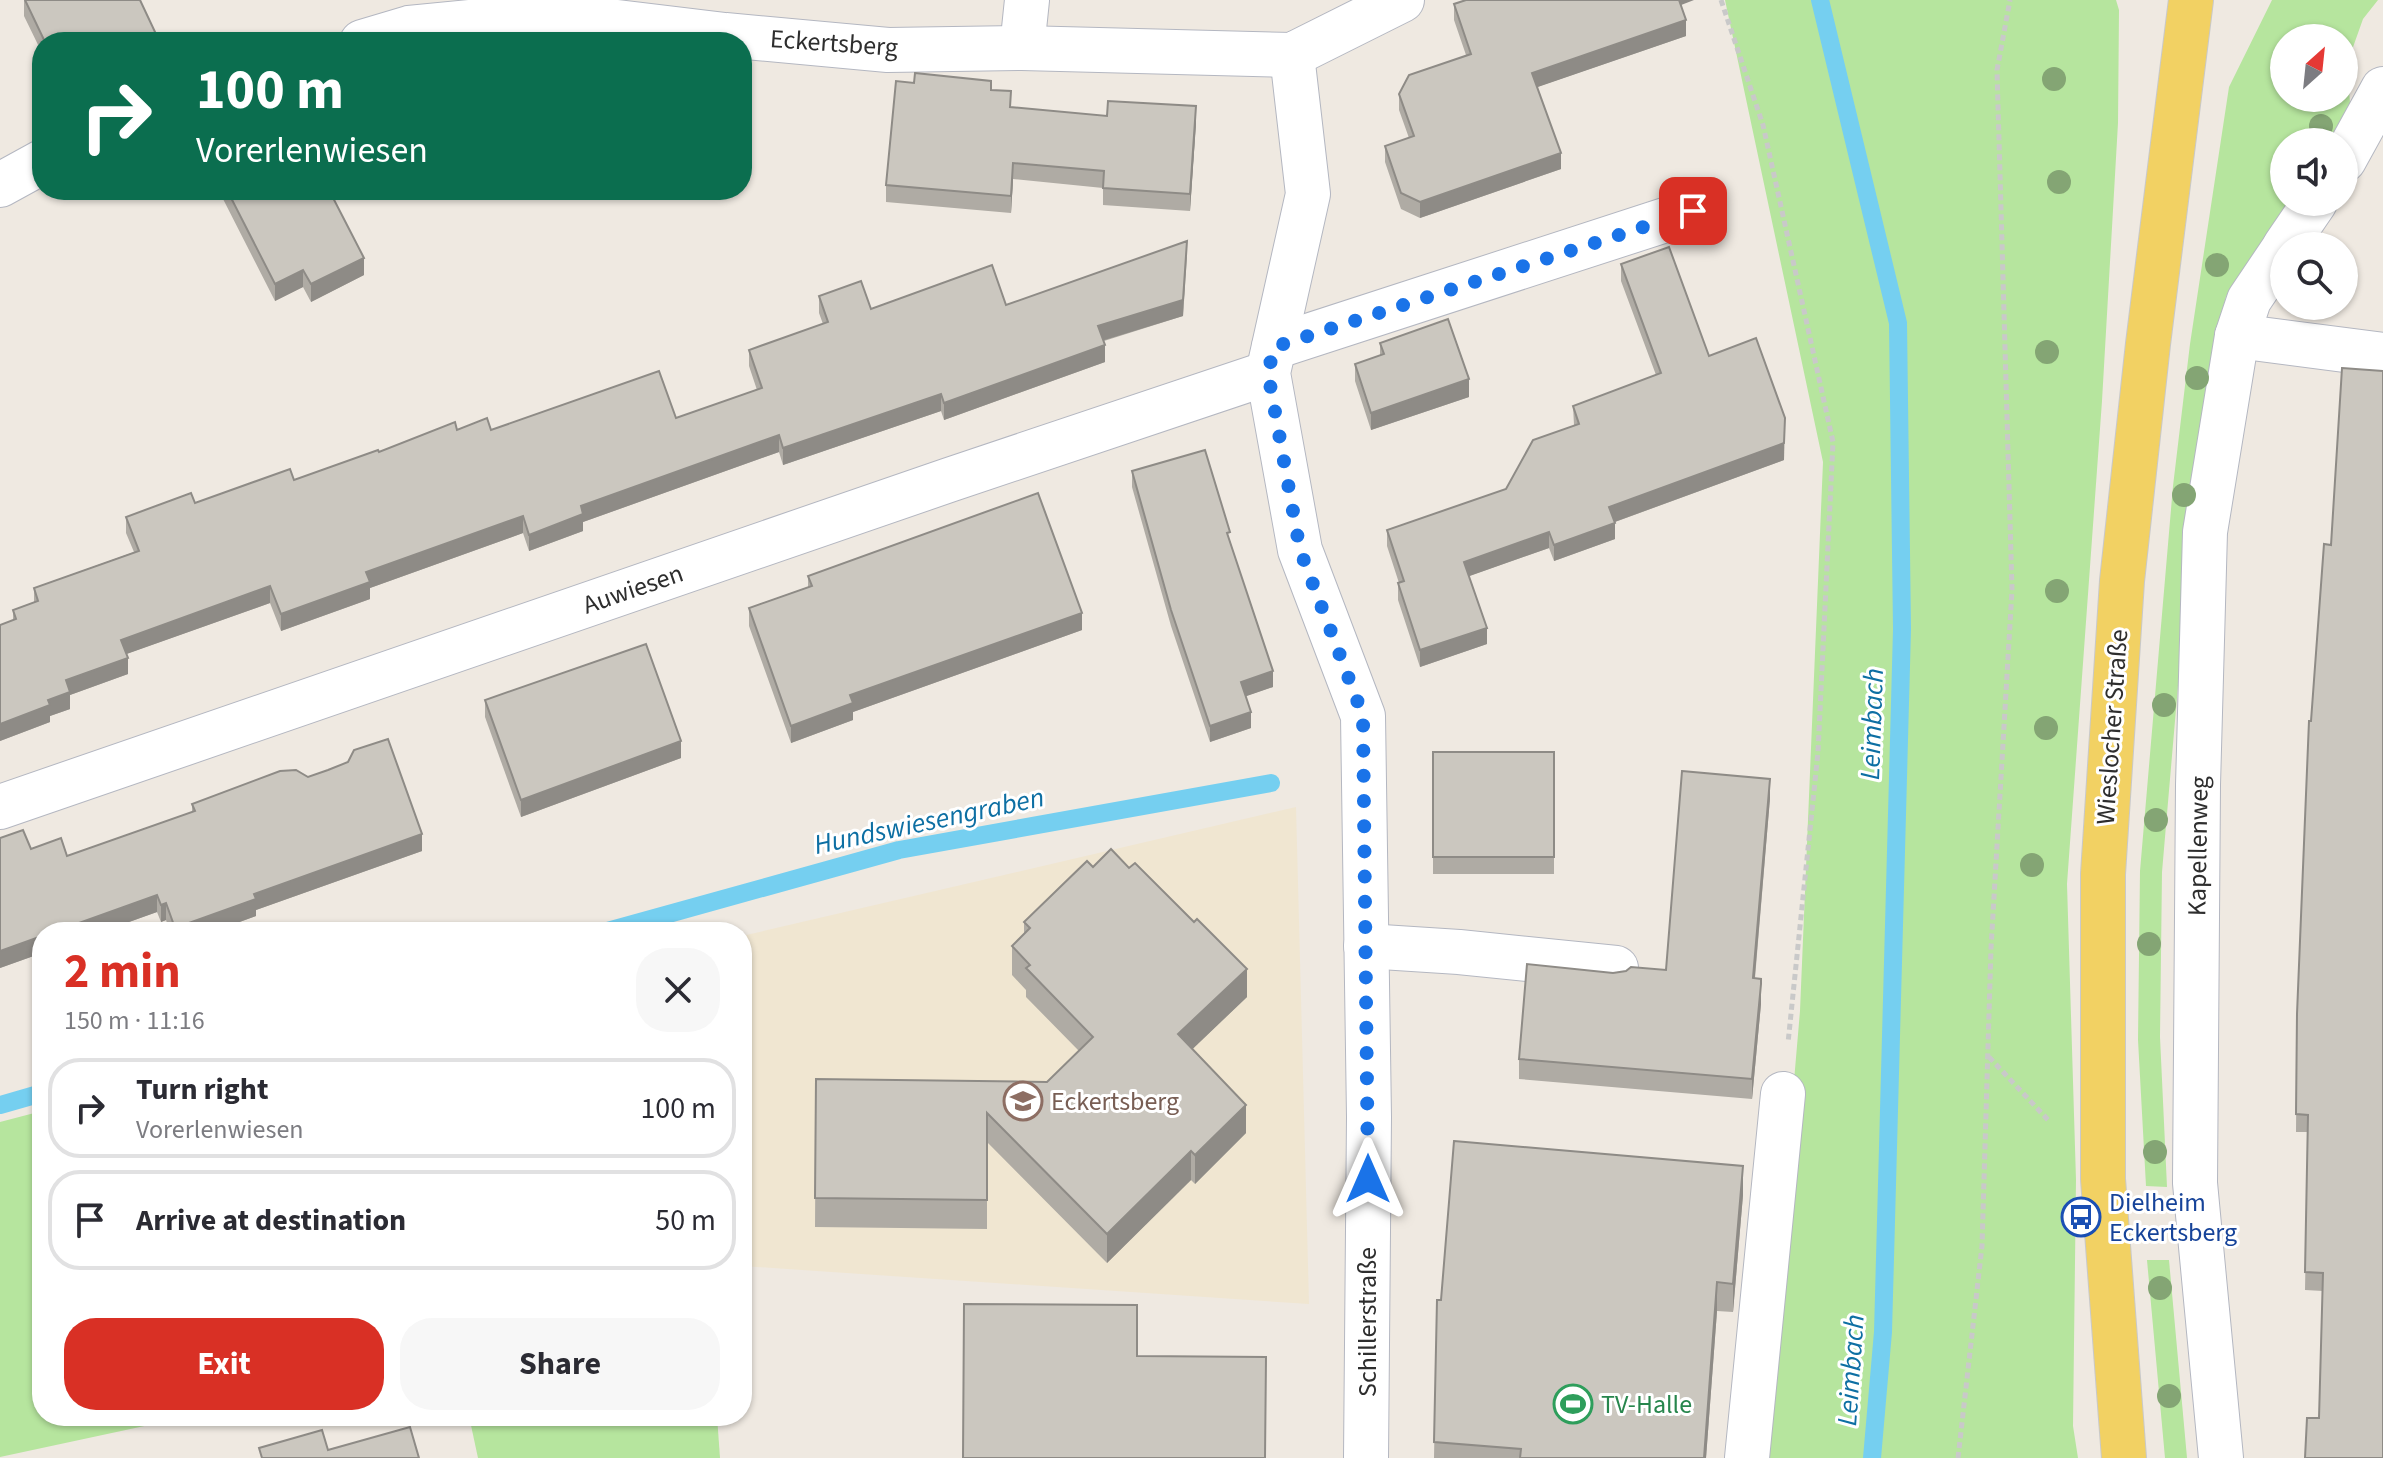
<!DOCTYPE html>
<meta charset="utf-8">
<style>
body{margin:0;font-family:"Source Sans 3",sans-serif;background:#f7f7f7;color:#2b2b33;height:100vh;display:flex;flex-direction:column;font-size:30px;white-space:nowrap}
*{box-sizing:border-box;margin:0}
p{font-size:26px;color:#7c7c81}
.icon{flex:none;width:44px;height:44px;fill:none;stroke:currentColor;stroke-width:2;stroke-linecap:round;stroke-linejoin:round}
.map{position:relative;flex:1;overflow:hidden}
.side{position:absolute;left:32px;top:922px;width:720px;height:504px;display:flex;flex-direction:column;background:#fff;border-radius:32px;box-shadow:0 2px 6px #0004}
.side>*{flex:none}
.hud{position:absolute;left:32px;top:32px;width:720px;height:168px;border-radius:32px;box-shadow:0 2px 6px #0004;background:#0b6e4f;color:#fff;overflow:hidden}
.needle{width:52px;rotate:27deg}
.controls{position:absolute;left:2270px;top:24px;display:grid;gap:16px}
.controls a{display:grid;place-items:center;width:88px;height:88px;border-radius:50%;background:#fff;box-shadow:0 2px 6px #0004;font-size:40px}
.pin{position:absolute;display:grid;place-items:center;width:68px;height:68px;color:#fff;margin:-34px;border-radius:16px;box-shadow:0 4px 12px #0006}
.me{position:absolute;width:88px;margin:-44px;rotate:0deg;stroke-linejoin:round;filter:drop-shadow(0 0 6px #0008)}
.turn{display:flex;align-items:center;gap:28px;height:168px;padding:0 32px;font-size:36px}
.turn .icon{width:104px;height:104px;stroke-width:2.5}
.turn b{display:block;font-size:56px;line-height:68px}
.round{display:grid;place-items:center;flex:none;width:84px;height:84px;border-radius:32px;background:#f7f7f7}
.overview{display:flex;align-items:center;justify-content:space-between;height:136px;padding:0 32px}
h1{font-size:48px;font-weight:700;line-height:60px;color:#d93025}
.cta{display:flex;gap:16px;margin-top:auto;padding:16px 32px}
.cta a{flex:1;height:92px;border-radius:32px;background:#d93025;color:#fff;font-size:32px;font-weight:700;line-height:92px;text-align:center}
.cta a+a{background:#f7f7f7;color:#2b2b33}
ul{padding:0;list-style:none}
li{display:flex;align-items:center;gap:24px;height:100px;margin:0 16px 12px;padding:0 16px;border:4px solid #e1e1e2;border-radius:32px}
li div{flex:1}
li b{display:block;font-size:30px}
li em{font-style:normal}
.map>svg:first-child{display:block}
.education{fill:#f0e6d1}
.green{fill:#b6e59e;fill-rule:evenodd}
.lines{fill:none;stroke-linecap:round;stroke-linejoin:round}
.stream{stroke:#75cff0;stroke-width:18}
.minor-casing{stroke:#b4b7c1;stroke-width:46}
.major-casing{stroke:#c9c9c9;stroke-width:46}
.path{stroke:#c9c9c9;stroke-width:5;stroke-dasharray:6 4;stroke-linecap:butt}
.minor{stroke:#fff;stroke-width:44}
.major{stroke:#f2d163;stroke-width:44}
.tree{fill:#84a574}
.wall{fill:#afaba4}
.shaded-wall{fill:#8e8b86}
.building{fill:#cbc7bf;stroke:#8e8b86;stroke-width:2}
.route{stroke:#1a73e8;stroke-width:14;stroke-dasharray:0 25.2}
.labels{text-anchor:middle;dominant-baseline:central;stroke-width:6;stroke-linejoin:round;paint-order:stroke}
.street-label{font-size:26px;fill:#2e2e2e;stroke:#fff}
.education-label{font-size:26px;fill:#785e54;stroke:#fff;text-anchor:start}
.transit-label{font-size:26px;fill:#164399;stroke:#fff;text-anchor:start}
.leisure-label{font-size:26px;fill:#27864d;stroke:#fff;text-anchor:start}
.water-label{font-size:28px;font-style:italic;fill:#0d6fa3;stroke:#fff}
</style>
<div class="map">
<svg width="2383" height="1458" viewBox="0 0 2383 1458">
<rect width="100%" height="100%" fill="#efe9e1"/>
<!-- education -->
<polygon class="education" points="1296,807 1309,1304 742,1266 742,936"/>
<!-- green -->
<g class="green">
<polygon points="1725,0 2116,0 2119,10 2118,123 2102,401 2067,884 2076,1180 2073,1426 2078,1458 1766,1458 1780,1244 1800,1011 1823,462"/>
<path d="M2272,0H2378L2363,19L2347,64L2351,115L2333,142H2284V202H2296L2255,271L2226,296L2195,488L2162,872L2160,1037L2167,1187L2146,1186L2138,1040L2140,871L2173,486L2190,344L2229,87ZM2284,38H2344V98H2284Z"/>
<polygon points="42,1111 42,1416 191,1416 0,1457 0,1122"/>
<polygon points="2147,1260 2169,1260 2187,1458 2165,1458"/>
<polygon points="469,1416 717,1416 720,1458 478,1458"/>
</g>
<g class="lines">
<!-- stream -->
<g class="stream">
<polyline points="1820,0 1898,323 1902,629 1883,1332 1872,1458"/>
<polyline points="604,932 899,850 1271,783"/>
<polyline points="0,1105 42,1093"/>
</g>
<!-- minor casing -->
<g class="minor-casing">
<g id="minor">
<polyline points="362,42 409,28 550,14 725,35 888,50 1022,48 1292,55 1402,0"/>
<polyline points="1022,48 1027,0"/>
<polyline points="1292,55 1308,194 1268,373 1300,550 1363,716 1369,1117 1366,1458"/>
<polyline points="2344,160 2383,89"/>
<polyline points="0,185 42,162"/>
<polyline points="2285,246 2315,202"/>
<polyline points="2237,336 2383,355"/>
<polyline points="1274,347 1693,211"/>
<polyline points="0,807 949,480 1268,373"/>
<polyline points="1366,946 1459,952 1616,968"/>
<polyline points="1747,1458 1783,1094"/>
<polyline points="2221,1458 2195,1183 2198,785 2205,532 2237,336 2249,300 2284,248"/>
</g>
</g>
<!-- major casing -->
<g class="major-casing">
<polyline id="major" points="2124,1458 2103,1179 2103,874 2122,581 2148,344 2191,0"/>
</g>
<!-- path -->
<g class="path">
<polyline points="1721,0 1763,125 1833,442 1818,752 1788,1043"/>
<polyline points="1989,1057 2050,1122"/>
<polyline points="1958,1458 1982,1246 1991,948 2012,590 1997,70 2010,0"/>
</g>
<!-- minor -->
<use href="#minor" class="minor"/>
<!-- major -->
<use href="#major" class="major"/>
</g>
<!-- trees -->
<g class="tree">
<circle cx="2054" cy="79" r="12"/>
<circle cx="2321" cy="126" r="12"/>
<circle cx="2059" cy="182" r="12"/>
<circle cx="2217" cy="265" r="12"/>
<circle cx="2047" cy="352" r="12"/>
<circle cx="2197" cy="378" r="12"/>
<circle cx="2184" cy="495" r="12"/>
<circle cx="2057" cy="591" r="12"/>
<circle cx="2164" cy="705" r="12"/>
<circle cx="2046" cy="728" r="12"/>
<circle cx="2156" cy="820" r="12"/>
<circle cx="2032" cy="865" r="12"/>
<circle cx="2149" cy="944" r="12"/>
<circle cx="2155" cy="1152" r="12"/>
<circle cx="2160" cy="1288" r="12"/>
<circle cx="2169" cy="1396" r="12"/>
</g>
<!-- wall -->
<g class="wall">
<polygon points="24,0 156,42 42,42 42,53 24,16"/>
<polygon points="1454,4 1681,5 1686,36 1537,87 1561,169 1420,218 1401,209 1385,162 1385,146 1409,138 1399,110 1399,94 1466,55 1454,20"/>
<polygon points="991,90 1011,107 1107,116 1196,123 1190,211 1103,205 1103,188 1013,179 1011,213 886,202 886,185"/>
<polygon points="222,190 329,190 364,275 311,302 303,287 275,301 222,197"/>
<polygon points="1187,257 1183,316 1104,341 1105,362 944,420 941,411 783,465 779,452 583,522 583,531 529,551 523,533 370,588 370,599 281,631 270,603 126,654 128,674 70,695 70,709 50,716 50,722 0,741 0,625 13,620 13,610 34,602 34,588 134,552 126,533 126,517 195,503 294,480 379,452 457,430 491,430 676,418 757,390 749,366 749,350 823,324 819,313 819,296 871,309 1006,305"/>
<polygon points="1621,264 1709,356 1784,460 1615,522 1615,539 1554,561 1549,548 1469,576 1487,644 1420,667 1398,600 1398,583 1399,583 1387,546 1387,530 1506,489 1574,425 1573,406 1656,375 1621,281"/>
<polygon points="1380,343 1469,397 1371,430 1355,381 1355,364 1380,356"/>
<polygon points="2383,371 2319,1418 2323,1291 2305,1290 2308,1132 2296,1132 2297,1014 2311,721"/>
<polygon points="1132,471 1230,541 1273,687 1246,696 1251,728 1210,742 1171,626 1132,487"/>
<polygon points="808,576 1082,630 853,712 853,720 791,743 749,626 749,608 808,587"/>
<polygon points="485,700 681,758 521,817 485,717"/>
<rect x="1433" y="752" width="121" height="122"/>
<polygon points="1770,798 1755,978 1761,1004 1752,1099 1519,1079 1519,1059 1613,973 1626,971 1666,970"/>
<polygon points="192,804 422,851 256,910 256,916 212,932 170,932 166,920 161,922 157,912 101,932 42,932 42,953 0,968 31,849 67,856 192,812"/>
<polygon points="1093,867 1247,997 1192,1049 1246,1133 1195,1184 1191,1180 1107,1263 987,1142 987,1229 815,1227 816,1079 1047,1082 1079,1051 1026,997 1026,990 1012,975 1012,946 1024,934 1024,922"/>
<polygon points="1743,1195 1733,1312 1717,1311 1706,1458 1434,1458 1437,1300 1441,1300"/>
</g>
<!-- shaded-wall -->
<g class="shaded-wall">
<polygon points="1676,0 1694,0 1676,7"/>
<polygon points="1686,20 1686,36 1532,89 1532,73"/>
<polygon points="156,34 156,42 140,42"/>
<polygon points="1196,106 1196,123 1190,211 1190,194"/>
<polygon points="1561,153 1561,169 1420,218 1420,202"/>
<polygon points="1013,163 1013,179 1011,213 1011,196"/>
<polygon points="1187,241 1183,316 1098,342 1098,326"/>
<polygon points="364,258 364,275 311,302 311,284"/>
<polygon points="303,270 303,287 275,301 275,284"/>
<polygon points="1105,345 1105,362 944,420 944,403"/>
<polygon points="1469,379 1469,397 1371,430 1371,413"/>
<polygon points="941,394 941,411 783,465 783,448"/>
<polygon points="1785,418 1784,460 1609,524 1609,507"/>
<polygon points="779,435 779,452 583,522 583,531 529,551 529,535 581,506"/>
<polygon points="523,516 523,533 370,588 370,599 281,631 281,614 366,572"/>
<polygon points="1615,523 1615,539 1554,561 1554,545"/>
<polygon points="1549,532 1549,548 1464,578 1464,562"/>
<polygon points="270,586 270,603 121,656 121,640"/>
<polygon points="1082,613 1082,630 853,712 853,720 791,743 791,726 850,695"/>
<polygon points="1487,628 1487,644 1420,667 1420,650"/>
<polygon points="128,658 128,674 70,695 70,709 50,716 50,722 0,741 0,724 66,680"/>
<polygon points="1273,671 1273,687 1241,698 1241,682"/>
<polygon points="1251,712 1251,728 1210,742 1210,726"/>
<polygon points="681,741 681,758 521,817 521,800"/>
<polygon points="1770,779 1770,798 1753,998 1753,978"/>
<polygon points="422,834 422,851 256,910 256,916 212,932 175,932 175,928 254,894"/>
<polygon points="157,895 157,912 101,932 54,932"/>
<polygon points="166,903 166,920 161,922 161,905"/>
<polygon points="42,936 42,953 0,968 0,951"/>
<polygon points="1247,969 1247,997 1178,1063 1178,1034"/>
<polygon points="1761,984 1761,1004 1752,1099 1752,1079"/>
<polygon points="1246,1105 1246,1133 1195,1184 1195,1155"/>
<polygon points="1191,1151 1191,1180 1107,1263 1107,1234"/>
<polygon points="1743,1166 1743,1195 1733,1312 1733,1284"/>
<polygon points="1717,1282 1717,1311 1706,1458 1704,1458"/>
</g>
<!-- building -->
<g class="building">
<polygon points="25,0 140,0 156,34 140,42 45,42"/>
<polygon points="1466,0 1679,0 1686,20 1532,73 1561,153 1420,202 1401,193 1385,146 1414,136 1399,94 1409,75 1471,54 1454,4"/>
<polygon points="915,73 991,81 991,90 1011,91 1010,107 1107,116 1108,101 1196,106 1190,194 1103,188 1104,171 1013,163 1011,196 886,185 896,81 914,83"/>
<polygon points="227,190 329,190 364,258 311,284 303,270 275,284"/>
<polygon points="1187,241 1183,300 1098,326 1105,345 944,403 941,394 783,448 779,435 581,506 583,514 529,535 523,516 366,572 370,582 281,614 270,586 121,640 128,658 66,680 70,692 48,700 50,705 0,724 0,625 16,619 13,610 38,601 34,588 139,551 126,517 191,493 195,503 290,469 294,480 378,450 379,452 455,422 457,430 487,418 491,430 659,371 676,418 762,388 749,350 828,322 819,296 861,281 871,309 992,265 1006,305"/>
<polygon points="1669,247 1709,356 1756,338 1785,418 1784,443 1609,507 1615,523 1554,545 1549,532 1464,562 1487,628 1420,650 1398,583 1404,581 1387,530 1506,489 1533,440 1579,424 1573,406 1661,373 1621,264"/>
<polygon points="1448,319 1469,379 1371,413 1355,364 1384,354 1380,343"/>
<polygon points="2342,368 2383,371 2383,1458 2305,1458 2307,1418 2319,1418 2323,1273 2305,1272 2308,1115 2296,1114 2297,1014 2309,721 2311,721 2324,544 2331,545"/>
<polygon points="1205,450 1230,532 1227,533 1273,671 1241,682 1251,712 1210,726 1171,610 1132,471"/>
<polygon points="1038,493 1082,613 850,695 853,703 791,726 749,608 812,586 808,576"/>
<polygon points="646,644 681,741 521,800 485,700"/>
<polygon points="388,739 422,834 254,894 256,899 175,928 166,903 161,905 157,895 54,932 42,932 42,936 0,951 0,838 23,830 31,849 61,838 67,856 195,811 192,804 280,771 296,770 308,777 328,770 348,762 354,750"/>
<rect x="1433" y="752" width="121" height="105"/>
<polygon points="1682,771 1770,779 1753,978 1761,979 1761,984 1752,1079 1519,1059 1527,964 1613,973 1626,971 1631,967 1666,970"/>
<polygon points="1111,849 1129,868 1135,863 1194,922 1197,919 1247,969 1178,1034 1246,1105 1195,1155 1191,1151 1107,1234 987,1113 987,1200 815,1198 816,1079 1047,1082 1093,1037 1026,968 1030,965 1012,946 1030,928 1024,922 1087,861 1093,867"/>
<polygon points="1454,1141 1743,1166 1733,1284 1717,1282 1704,1458 1520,1458 1521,1449 1434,1442 1437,1300 1441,1300"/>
<polygon points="964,1304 1137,1305 1137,1356 1266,1357 1265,1458 963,1458"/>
<polygon points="410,1427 419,1458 262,1458 259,1448 322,1430 328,1450"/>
</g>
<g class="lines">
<!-- route -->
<polyline class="route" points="1368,1179 1363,716 1300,550 1268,373 1274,347 1693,211"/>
</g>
<!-- icons -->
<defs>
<g id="school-ring" transform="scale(2)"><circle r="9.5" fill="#fff" stroke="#8d6e63" stroke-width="1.5"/><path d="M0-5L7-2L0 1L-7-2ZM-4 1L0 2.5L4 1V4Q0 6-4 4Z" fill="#8d6e63"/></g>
<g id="bus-ring" transform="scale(2)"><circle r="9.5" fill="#fff" stroke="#1a4fb4" stroke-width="1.5"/><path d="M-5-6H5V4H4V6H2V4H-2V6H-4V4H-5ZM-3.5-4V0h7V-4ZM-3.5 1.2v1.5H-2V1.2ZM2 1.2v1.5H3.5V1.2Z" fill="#1a4fb4"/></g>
<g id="stadium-ring" transform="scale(2)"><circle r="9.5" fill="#fff" stroke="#2e9e5b" stroke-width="1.5"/><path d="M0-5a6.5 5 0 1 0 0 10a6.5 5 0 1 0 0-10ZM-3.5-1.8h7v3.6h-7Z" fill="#2e9e5b"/></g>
</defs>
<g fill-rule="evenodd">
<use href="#school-ring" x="1023" y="1101"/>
<use href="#bus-ring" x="2081" y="1217"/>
<use href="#stadium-ring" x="1573" y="1404"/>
</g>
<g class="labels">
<!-- street labels -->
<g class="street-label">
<text transform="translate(834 43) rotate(4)">Eckertsberg</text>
<text transform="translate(633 589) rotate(-19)">Auwiesen</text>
<text transform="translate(2112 727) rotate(-86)">Wieslocher Straße</text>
<text transform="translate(2198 846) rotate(-89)">Kapellenweg</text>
<text transform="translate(1367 1322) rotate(-90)">Schillerstraße</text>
</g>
<!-- education labels -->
<g class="education-label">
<text x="1051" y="1101">Eckertsberg</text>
</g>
<!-- transit labels -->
<g class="transit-label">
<text x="2109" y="1202">Dielheim<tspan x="2109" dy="30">Eckertsberg</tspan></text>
</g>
<!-- leisure labels -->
<g class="leisure-label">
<text x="1601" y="1404">TV-Halle</text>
</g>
<!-- water labels -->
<g class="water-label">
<text transform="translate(1872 724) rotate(-88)">Leimbach</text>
<text transform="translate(929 821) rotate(-12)">Hundswiesengraben</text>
<text transform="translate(1851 1370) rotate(-86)">Leimbach</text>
</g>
</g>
</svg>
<div class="controls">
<a><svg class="needle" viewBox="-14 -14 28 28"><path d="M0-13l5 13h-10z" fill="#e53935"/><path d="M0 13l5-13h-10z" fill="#7c7c81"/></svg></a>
<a><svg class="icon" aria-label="sound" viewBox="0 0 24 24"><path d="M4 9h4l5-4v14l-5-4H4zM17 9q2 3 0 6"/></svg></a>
<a><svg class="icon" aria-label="search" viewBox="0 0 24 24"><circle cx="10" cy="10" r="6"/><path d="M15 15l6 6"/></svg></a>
</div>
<div class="pin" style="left:1693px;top:211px;background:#d93025"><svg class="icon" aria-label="arrive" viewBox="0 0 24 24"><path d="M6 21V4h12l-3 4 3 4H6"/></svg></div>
<svg class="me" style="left:1368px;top:1179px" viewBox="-20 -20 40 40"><path d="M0-17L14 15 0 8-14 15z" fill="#1a73e8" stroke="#fff" stroke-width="4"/></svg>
<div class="hud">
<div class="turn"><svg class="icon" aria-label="right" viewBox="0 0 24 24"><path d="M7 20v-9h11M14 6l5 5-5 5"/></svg><div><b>100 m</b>Vorerlenwiesen</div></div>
</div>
<section class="side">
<div class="overview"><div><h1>2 min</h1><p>150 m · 11:16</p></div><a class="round"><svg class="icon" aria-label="close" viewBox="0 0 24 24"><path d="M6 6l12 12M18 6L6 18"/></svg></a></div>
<ul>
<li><svg class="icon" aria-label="right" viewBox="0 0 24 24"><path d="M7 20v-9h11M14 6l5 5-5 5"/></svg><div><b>Turn right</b><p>Vorerlenwiesen</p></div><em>100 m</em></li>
<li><svg class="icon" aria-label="arrive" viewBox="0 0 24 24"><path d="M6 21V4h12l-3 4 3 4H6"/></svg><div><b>Arrive at destination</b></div><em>50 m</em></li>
</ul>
<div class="cta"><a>Exit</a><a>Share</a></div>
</section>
</div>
